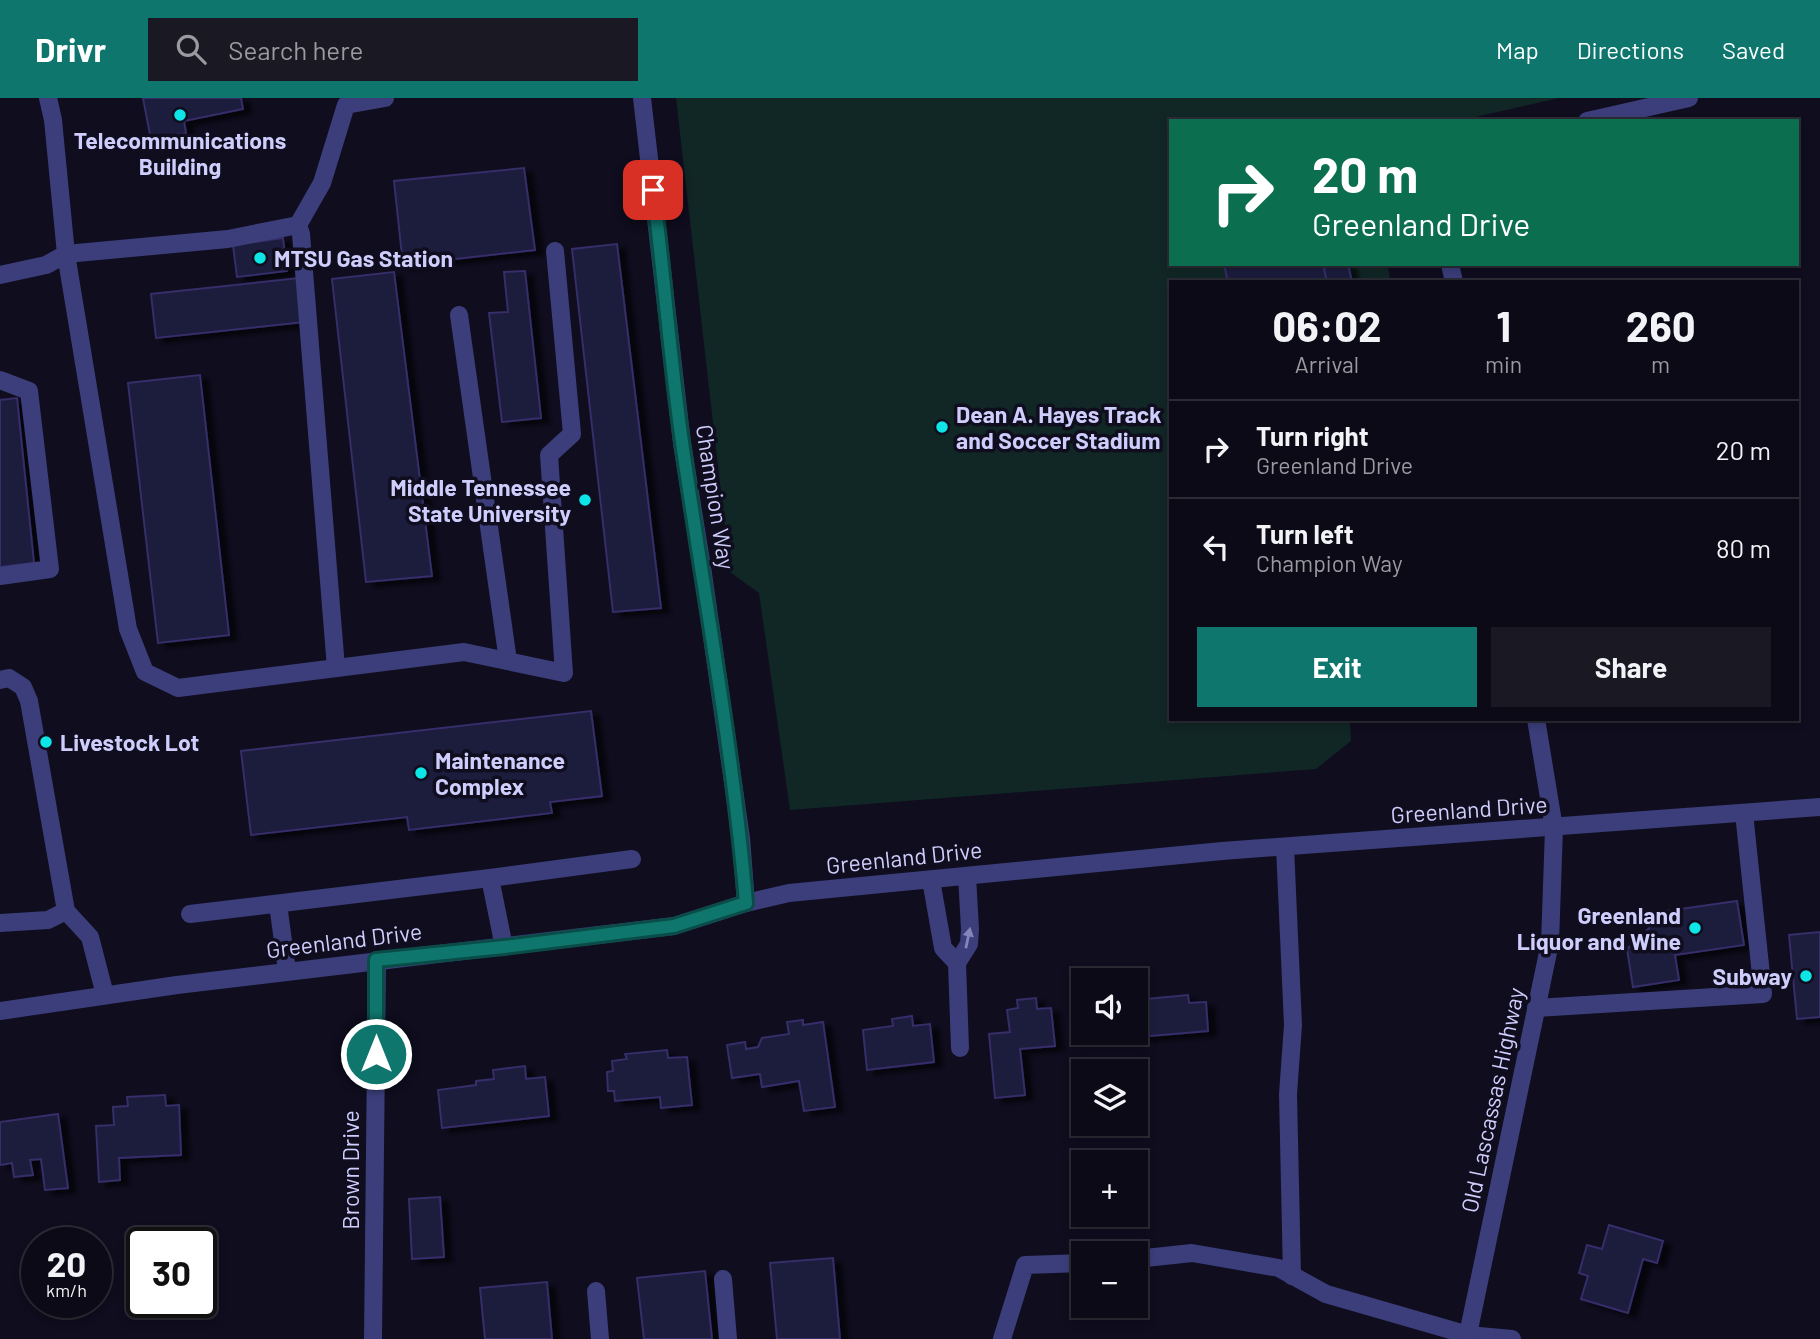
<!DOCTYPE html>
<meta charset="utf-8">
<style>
body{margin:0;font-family:Barlow,sans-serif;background:#191823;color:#f1f3f6;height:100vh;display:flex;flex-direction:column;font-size:26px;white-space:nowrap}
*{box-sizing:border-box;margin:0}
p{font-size:23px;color:#9a9aa1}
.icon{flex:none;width:38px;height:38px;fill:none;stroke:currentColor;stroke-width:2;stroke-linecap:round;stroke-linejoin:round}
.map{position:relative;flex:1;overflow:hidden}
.drawer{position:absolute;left:1169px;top:182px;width:630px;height:441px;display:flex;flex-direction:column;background:#0b0a16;border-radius:0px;box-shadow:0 4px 10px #0003,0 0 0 2px #2b2b35}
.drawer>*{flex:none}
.guide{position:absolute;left:1169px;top:21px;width:630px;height:147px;border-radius:0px;box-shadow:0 4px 10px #0003,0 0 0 2px #2b2b35;background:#0b6e4f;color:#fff;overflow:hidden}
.fabs{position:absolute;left:1071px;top:870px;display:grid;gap:14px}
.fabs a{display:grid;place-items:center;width:77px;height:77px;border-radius:0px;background:#0b0a16;box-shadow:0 4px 10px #0003,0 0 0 2px #2b2b35;font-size:35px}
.speed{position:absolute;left:21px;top:1129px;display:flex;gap:14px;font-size:35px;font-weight:700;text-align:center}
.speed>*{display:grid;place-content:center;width:91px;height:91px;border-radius:50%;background:#0b0a16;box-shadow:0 4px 10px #0003,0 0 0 2px #2b2b35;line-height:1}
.speed small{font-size:18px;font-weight:400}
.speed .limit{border:4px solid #111;border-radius:10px;background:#fff;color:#111}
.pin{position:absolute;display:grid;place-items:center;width:60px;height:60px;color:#fff;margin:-30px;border-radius:14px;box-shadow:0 4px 10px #0006}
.me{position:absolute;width:77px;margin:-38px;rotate:0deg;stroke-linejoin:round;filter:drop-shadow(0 0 5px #0008)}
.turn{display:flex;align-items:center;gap:24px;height:147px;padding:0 28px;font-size:32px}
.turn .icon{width:91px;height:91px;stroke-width:2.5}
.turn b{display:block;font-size:49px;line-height:60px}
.eta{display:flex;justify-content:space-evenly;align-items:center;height:119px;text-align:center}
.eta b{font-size:42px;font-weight:700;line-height:49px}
.primary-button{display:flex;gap:14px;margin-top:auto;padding:14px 28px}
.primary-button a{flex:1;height:80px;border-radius:0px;background:#0f766e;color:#fff;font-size:28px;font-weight:700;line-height:80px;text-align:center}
.primary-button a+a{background:#191823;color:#f1f3f6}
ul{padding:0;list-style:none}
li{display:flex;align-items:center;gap:21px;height:98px;padding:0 28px;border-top:2px solid #2b2b35}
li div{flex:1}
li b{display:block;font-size:26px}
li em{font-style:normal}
header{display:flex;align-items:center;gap:42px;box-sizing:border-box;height:98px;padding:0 35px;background:#0f766e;color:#fff}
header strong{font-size:33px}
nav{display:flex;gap:38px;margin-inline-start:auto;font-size:24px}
.search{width:490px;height:63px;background:#191823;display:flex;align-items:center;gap:18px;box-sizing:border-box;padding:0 24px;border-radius:0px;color:#9a9aa1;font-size:26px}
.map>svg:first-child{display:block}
.green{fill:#112725}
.building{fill:#1e1a3e;stroke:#342e68;stroke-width:2;filter:url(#shadow)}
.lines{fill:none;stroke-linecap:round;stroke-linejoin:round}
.minor{stroke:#3b3e7a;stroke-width:18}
.oneway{fill:#8486bb}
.route-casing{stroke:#0a4d48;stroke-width:18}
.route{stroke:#0f766e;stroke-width:12}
.poi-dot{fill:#0ee5e7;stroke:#0f0d1e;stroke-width:2.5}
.labels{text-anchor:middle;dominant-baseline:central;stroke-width:7;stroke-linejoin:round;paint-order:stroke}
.poi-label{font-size:23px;font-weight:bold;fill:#cecdfc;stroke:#0f0d1e;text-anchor:start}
.street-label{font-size:23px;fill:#cecdfc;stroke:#0f0d1e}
</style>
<header>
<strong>Drivr</strong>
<div class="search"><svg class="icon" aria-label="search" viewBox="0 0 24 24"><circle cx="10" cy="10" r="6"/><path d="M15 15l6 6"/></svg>Search here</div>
<nav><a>Map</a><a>Directions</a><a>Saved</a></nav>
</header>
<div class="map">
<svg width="1820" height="1241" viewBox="0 0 1820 1241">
<defs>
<filter id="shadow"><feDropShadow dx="8" dy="4.5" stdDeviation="2" flood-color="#0009"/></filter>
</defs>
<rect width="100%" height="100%" fill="#0f0d1e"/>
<!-- green -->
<polygon class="green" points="676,0 1559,0 1458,23 1171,23 1171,166 1387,166 1391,184 1171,184 1171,621 1376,621 1350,625 1351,643 1316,671 790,712 759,495 730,474"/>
<!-- building -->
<g class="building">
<polygon points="143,0 241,0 243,11 184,23 186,35 151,42"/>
<polygon points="524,70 535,152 403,167 394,83"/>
<polygon points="283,140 287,173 237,179 233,147"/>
<polygon points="617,146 661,510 613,514 572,151"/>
<polygon points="1224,166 1323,166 1327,184 1228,184"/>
<polygon points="1323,166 1348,166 1352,184 1327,184"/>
<polygon points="525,173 541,320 502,324 489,215 508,214 504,174"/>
<polygon points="394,174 432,478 366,484 332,181"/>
<polygon points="299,180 304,224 156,240 151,196"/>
<polygon points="200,277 229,537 158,545 128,285"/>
<polygon points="17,300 34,465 0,469 0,302"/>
<polygon points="591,613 602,698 550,704 552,715 409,732 407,719 251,737 241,653"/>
<polygon points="1737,803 1744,847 1675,857 1679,882 1633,889 1627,851 1667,813"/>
<polygon points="1820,834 1820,919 1797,921 1789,837"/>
<polygon points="1188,897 1189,905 1206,904 1208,933 1127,940 1127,934 1136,934 1136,902"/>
<polygon points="1036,900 1037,911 1051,910 1055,948 1020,951 1025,997 995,1000 989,936 1010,934 1007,912 1018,910 1017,902"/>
<polygon points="912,918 913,928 930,926 934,964 867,972 863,932 893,928 892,921"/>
<polygon points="803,922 803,927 823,924 835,1009 804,1013 799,983 762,989 760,976 732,980 727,947 745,944 746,951 758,949 762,940 789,936 787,924"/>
<polygon points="667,952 668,960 687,959 692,1007 661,1010 660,999 615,1003 614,993 608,993 607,974 613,973 612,963 627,961 625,956"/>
<polygon points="525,968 526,981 545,979 549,1018 442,1030 438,992 476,987 476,983 494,981 493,972"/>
<polygon points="165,997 166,1008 179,1007 181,1057 119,1060 120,1082 99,1084 96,1028 114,1027 113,1009 128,1008 127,999"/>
<polygon points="58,1016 68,1090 45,1092 41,1061 30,1062 33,1077 14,1079 12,1065 0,1067 0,1024"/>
<polygon points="440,1099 444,1159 412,1161 409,1101"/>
<polygon points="1609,1127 1663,1143 1657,1165 1643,1161 1628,1215 1581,1201 1588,1178 1579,1175 1587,1147 1602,1151"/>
<polygon points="833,1160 840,1241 777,1241 770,1165"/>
<polygon points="705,1173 712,1241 644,1241 637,1180"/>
<polygon points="547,1184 552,1241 485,1241 480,1190"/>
</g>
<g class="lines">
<!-- minor -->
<g class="minor">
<polyline points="48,0 53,22 66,156 228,141 298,127 322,85 346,7 385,0"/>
<polyline points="642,0 682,345 702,469 741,740 746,805"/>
<polyline points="1587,23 1689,0"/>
<polyline points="298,127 301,136 336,570"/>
<polyline points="1450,166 1454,184"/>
<polyline points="0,177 46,167 66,156 128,531 145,574 178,590 464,554 564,575 549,357 572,336 555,153"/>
<polyline points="459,217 508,563"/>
<polyline points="0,282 29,293 50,471 0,478"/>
<polyline points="0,582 9,580 23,589 29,603 66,813 90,839 105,897"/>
<polyline points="1285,749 1293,927 1288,996 1292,1178"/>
<polyline points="490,780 632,761"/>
<polyline points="931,782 943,850 957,865 969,846 970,831 967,778"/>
<polyline points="278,806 287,873"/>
<polyline points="190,816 490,780 504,849"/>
<polyline points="0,825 48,822 66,813"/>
<polyline points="957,865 960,950"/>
<polyline points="1536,910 1763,896 1744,715"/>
<polyline points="0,913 177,887 674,828 746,805 789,795 1222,753 1820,709"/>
<polyline points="1136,1161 1192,1155 1279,1170 1326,1196 1468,1237 1512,1241"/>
<polyline points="723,1181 728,1241"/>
<polyline points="596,1193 600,1241"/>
<polyline points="373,1241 377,862"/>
<polyline points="1002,1241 1025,1167 1083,1165"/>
<polyline points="1467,1241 1550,845 1554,730 1536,621"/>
</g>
</g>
<!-- one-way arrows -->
<defs><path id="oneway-solid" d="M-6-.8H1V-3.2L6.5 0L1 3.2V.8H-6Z" transform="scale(1.75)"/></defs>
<use class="oneway" href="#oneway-solid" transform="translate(968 840) rotate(-78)"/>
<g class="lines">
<!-- route casing -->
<g class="route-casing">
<path id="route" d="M376,956V862L504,849L674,828L746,805C733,650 704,498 682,344C670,260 664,176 653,92"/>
</g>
<!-- route -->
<use href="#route" class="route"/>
</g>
<!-- markers -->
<g class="poi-dot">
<circle cx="180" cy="17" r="7"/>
<circle cx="260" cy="160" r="7"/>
<circle cx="942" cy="329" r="7"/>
<circle cx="585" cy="402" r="7"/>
<circle cx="46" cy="644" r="7"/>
<circle cx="421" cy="675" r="7"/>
<circle cx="1695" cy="830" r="7"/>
<circle cx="1806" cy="878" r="7"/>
</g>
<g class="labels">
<!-- poi labels -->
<g class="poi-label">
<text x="180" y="42" text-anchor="middle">Telecommunications<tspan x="180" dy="26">Building</tspan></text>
<text x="274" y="160">MTSU Gas Station</text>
<text x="956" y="316">Dean A. Hayes Track<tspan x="956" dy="26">and Soccer Stadium</tspan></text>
<text x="571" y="389" text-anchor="end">Middle Tennessee<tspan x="571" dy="26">State University</tspan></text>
<text x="60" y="644">Livestock Lot</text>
<text x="435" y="662">Maintenance<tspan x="435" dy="26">Complex</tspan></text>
<text x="1681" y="817" text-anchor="end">Greenland<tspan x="1681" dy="26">Liquor and Wine</tspan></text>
<text x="1792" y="878" text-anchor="end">Subway</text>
</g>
<!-- street labels -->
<g class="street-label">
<text transform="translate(716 399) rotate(81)">Champion Way</text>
<text transform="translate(1469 711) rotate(-4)">Greenland Drive</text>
<text transform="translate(904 759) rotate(-6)">Greenland Drive</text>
<text transform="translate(344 842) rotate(-7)">Greenland Drive</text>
<text transform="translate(1492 1002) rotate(-78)">Old Lascassas Highway</text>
<text transform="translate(350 1072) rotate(-90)">Brown Drive</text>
</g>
</g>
</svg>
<div class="fabs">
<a><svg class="icon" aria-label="sound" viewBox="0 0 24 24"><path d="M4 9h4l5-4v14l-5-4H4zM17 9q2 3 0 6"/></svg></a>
<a><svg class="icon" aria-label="layers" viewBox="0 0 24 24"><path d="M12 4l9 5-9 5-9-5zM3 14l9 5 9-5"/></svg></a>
<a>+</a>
<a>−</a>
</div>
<div class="speed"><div>20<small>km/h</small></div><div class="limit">30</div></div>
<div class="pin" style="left:653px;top:92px;background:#d93025"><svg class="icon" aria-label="arrive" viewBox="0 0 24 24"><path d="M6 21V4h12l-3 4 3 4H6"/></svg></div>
<svg class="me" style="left:376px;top:956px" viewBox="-20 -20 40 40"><circle r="17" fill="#0f766e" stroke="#fff" stroke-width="3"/><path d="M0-11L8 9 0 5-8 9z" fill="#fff"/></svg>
<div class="guide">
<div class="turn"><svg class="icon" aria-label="right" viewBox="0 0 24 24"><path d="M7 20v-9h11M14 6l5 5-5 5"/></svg><div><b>20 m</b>Greenland Drive</div></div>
</div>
<section class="drawer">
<div class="eta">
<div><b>06:02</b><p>Arrival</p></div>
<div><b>1</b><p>min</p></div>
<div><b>260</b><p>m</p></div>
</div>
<ul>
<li><svg class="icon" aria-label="right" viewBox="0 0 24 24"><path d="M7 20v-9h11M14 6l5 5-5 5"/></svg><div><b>Turn right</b><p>Greenland Drive</p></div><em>20 m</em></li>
<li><svg class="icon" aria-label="left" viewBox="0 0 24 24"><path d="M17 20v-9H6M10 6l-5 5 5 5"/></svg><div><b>Turn left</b><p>Champion Way</p></div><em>80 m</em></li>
</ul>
<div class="primary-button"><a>Exit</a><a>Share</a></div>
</section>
</div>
